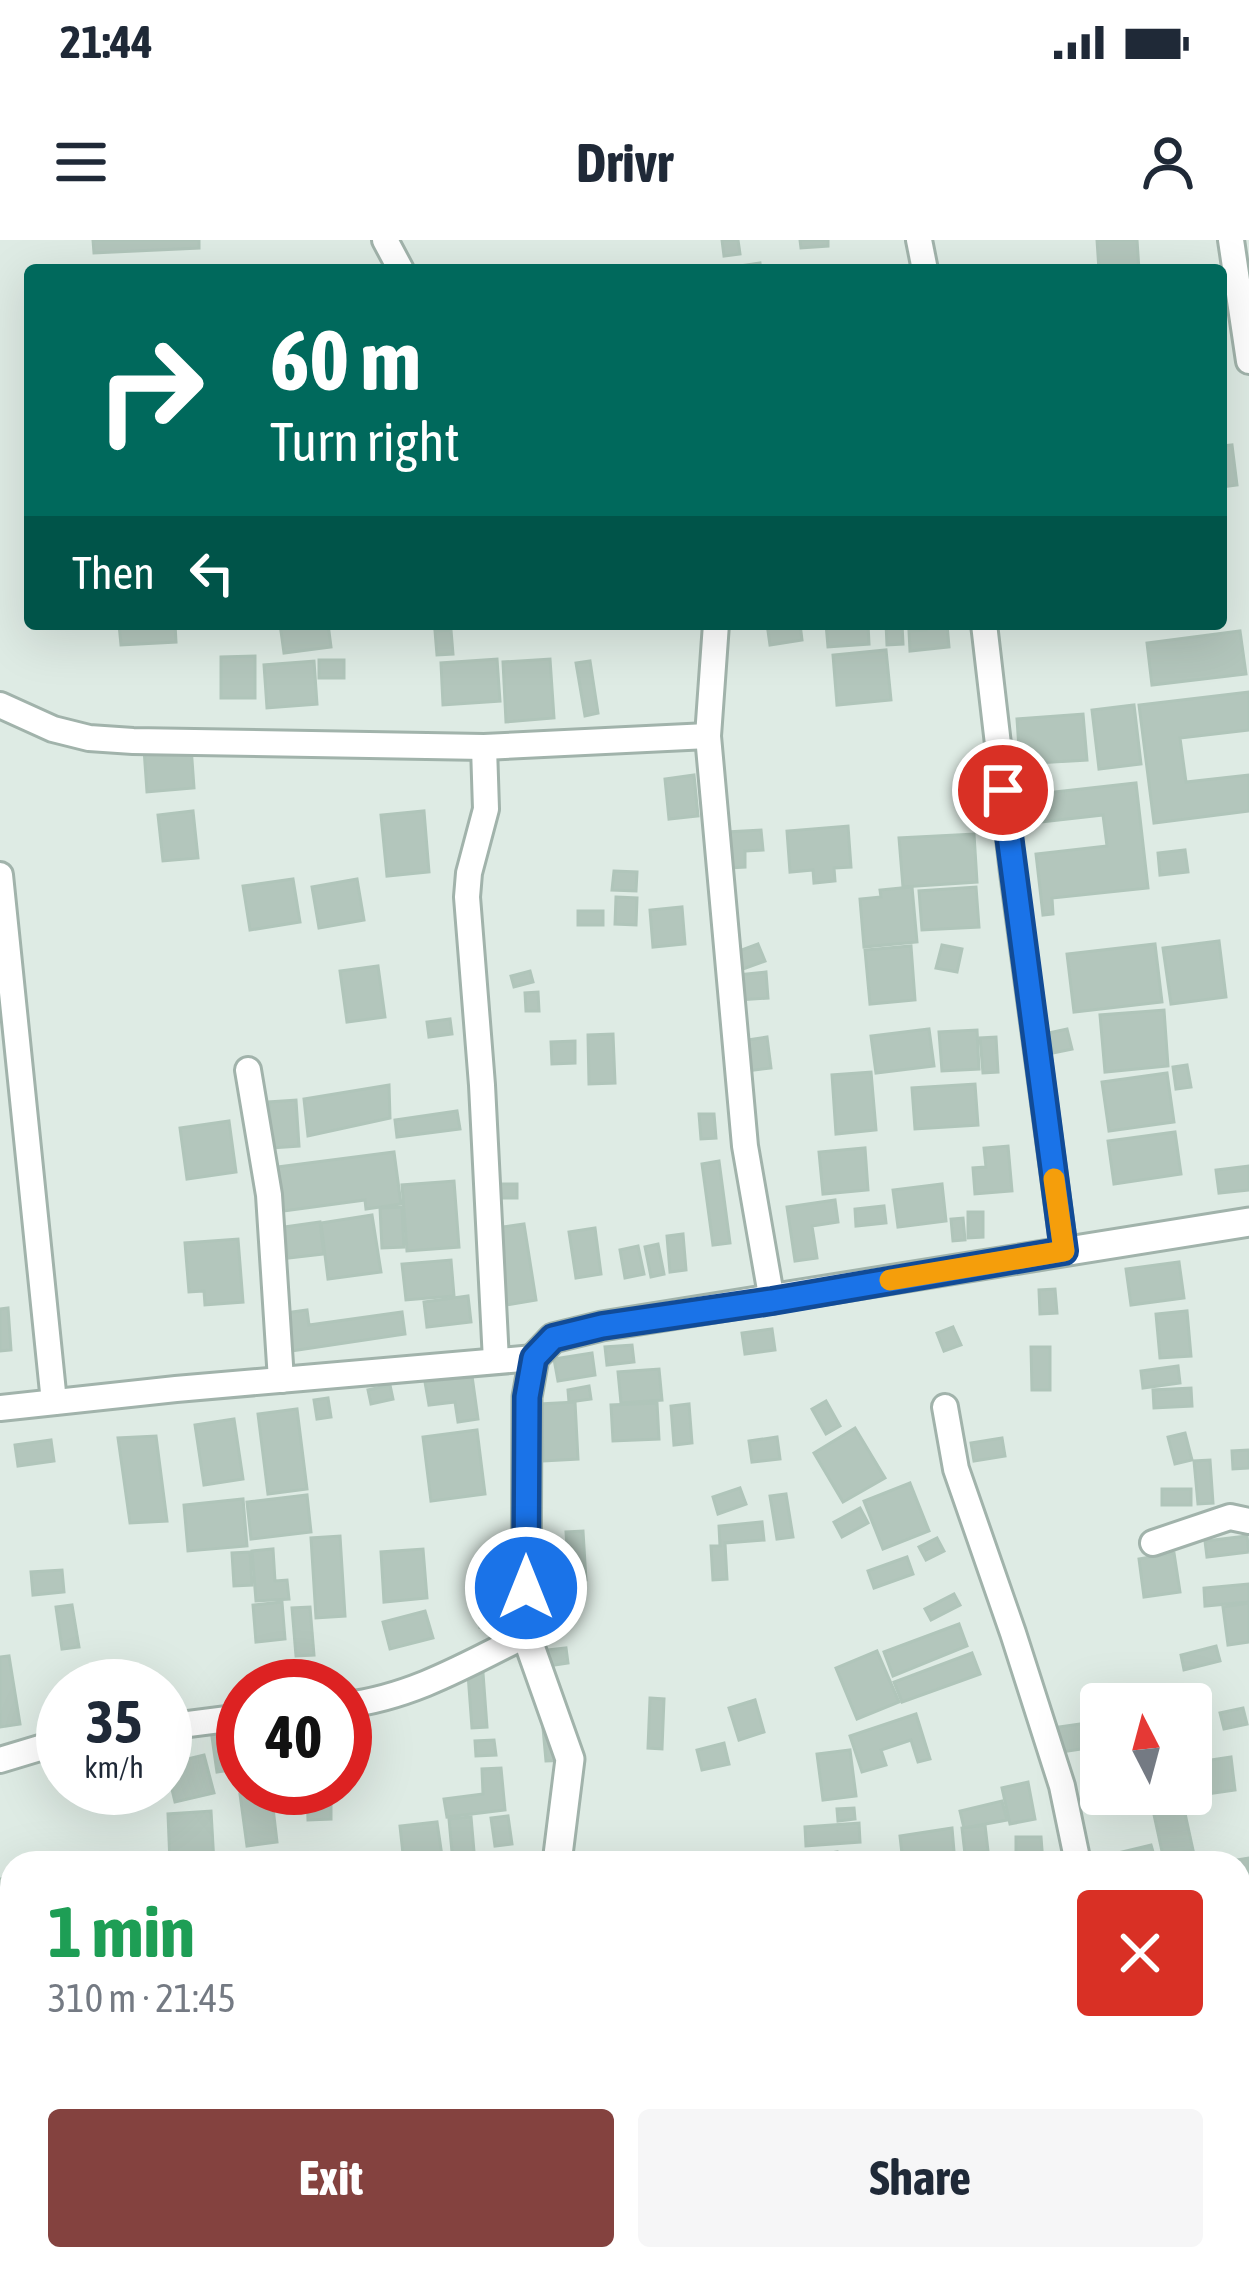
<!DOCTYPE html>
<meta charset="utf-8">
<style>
body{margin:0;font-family:"Asap Condensed",sans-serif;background:#f6f6f7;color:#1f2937;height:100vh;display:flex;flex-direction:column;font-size:45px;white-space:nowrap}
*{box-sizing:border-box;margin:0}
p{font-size:39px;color:#747a83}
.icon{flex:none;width:66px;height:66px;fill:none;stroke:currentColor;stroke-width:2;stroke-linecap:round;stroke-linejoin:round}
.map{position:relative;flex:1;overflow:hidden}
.panel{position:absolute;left:0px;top:1611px;width:1251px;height:420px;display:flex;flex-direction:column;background:#fff;border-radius:36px 36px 0 0;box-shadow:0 12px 48px #0002}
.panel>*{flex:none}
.hud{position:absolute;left:24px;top:24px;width:1203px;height:366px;border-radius:12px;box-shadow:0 12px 48px #0002;background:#00695c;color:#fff;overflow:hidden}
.needle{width:78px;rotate:354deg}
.buttons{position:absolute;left:1080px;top:1443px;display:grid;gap:24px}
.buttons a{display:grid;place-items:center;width:132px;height:132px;border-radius:12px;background:#fff;box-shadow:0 12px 48px #0002;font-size:60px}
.speed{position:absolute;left:36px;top:1419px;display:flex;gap:24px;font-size:60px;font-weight:700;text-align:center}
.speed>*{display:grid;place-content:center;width:156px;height:156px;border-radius:50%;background:#fff;box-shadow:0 12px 48px #0002;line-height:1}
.speed small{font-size:30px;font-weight:400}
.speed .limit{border:18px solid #d22;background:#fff;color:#111}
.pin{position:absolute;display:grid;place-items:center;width:102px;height:102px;color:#fff;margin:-51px;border:6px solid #fff;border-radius:50%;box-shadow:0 3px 12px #0007}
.me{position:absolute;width:132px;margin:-66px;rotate:0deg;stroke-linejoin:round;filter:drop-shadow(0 0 9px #0008)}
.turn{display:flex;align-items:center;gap:42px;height:252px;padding:0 48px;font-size:54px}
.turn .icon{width:156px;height:156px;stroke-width:2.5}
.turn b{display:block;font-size:84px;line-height:102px}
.then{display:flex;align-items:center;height:114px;padding:0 48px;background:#0003;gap:24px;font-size:45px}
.round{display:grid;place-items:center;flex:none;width:126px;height:126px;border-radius:12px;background:#f6f6f7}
.head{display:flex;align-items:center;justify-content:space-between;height:204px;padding:0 48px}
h1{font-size:72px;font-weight:700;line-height:90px;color:#1e9e55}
.primary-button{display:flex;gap:24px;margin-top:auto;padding:24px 48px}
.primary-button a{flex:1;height:138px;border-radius:12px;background:#84423f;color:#fff;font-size:48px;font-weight:700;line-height:138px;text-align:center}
.primary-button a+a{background:#f6f6f7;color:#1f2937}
.status{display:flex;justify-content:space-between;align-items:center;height:84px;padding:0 60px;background:#fff;direction:ltr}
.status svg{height:33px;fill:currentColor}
header{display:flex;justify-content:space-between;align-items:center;height:156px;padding:0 48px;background:#fff;font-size:54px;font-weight:700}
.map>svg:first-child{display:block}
.building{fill:#b3c6bc;stroke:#b0c5ba;stroke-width:3}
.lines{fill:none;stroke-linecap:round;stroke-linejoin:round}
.minor-casing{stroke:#a1b3ab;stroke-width:30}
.tertiary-casing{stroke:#a1b3ab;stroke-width:33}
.minor{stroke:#fff;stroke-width:24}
.tertiary{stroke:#fff;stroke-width:27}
.route-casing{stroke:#114b97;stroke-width:30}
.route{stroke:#1a73e8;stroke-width:21}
.slow{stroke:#f59e0b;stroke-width:21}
</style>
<div class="status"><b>21:44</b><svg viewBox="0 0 49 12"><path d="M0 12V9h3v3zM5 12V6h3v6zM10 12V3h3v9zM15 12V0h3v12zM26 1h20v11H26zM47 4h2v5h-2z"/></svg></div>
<header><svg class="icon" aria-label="menu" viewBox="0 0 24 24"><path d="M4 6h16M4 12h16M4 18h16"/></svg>Drivr<svg class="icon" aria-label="person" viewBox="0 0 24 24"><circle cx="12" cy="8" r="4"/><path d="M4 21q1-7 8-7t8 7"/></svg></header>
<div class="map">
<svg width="1249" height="2031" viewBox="0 0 1249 2031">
<rect width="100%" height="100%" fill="#deebe4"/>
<!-- building -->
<g class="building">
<polygon points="93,0 199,0 199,8 94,13"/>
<polygon points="722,0 738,0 740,14 724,16"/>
<polygon points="800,0 828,0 828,6 801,8"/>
<polygon points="1097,0 1137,0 1139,30 1099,30"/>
<polygon points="760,23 761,30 726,30 726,28"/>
<polygon points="1232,205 1237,245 1221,247 1221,206"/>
<polygon points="119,384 175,384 176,402 121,405"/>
<polygon points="280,384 328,384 331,407 284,413"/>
<polygon points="767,384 800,384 802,400 770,405"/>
<polygon points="826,384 868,384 869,404 828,407"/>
<polygon points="886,384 902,384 903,404 887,405"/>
<polygon points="925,384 947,384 949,407 910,411 909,391 926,390"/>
<polygon points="451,390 453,414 437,415 435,391"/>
<polygon points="1240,391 1246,434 1152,445 1147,403"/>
<polygon points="886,410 891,460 837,465 833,415"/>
<polygon points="255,416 255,458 221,458 221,417"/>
<polygon points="497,419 500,461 443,465 441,423"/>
<polygon points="550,419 554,478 506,482 503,422"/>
<rect x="319" y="420" width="25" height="18"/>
<polygon points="314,421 317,464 267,468 264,425"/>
<polygon points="590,421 598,473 585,476 576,423"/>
<polygon points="1249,452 1249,490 1180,498 1186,542 1249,535 1249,571 1154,583 1139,465"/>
<polygon points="1134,465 1141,524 1099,529 1092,470"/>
<polygon points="1083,474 1087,520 1020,524 1017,479"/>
<polygon points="191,506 194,548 147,552 144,509"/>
<polygon points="694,535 698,576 669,579 665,539"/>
<polygon points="1136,543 1148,648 1052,658 1053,674 1043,675 1036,614 1107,606 1103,575 1040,582 1036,554"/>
<polygon points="193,571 198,618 163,621 158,575"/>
<polygon points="424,571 429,632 387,636 381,575"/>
<polygon points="848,586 851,627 834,628 835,641 814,643 813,630 790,632 787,591"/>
<polygon points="761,590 763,610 745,611 745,627 729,628 727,592"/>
<polygon points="974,594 977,642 903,647 899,598"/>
<polygon points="1185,610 1188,632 1160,635 1158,613"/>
<polygon points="614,631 637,632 636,651 612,650"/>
<polygon points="293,639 300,682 250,690 243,646"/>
<polygon points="357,639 364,680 319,688 312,647"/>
<polygon points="912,647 917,702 864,707 860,659 881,657 880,650"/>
<polygon points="976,647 979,687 922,690 919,651"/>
<polygon points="616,657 637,658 636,685 615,684"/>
<polygon points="682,667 685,704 653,707 650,670"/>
<rect x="578" y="671" width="25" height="14"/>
<polygon points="1219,701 1226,757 1171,764 1163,708"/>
<polygon points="758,704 765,721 740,730 734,713"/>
<polygon points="1155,704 1162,762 1074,772 1067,714"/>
<polygon points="942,705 962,709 957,732 936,728"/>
<polygon points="911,706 915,760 870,764 865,710"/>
<polygon points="378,726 385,777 347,782 340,731"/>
<polygon points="530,731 533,742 514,747 511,736"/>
<polygon points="766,732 768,758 739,760 736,735"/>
<polygon points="538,752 539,771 526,771 525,753"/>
<polygon points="1164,770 1168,826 1105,832 1100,775"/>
<polygon points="450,779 452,794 429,797 427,782"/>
<polygon points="929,789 934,826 876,833 871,796"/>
<polygon points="1067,789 1072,809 1053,813 1049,793"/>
<polygon points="977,790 979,829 942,831 939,792"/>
<polygon points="613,794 615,843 589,844 588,795"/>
<polygon points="767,797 771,828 746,831 741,801"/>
<polygon points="996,797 998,832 983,833 980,798"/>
<polygon points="575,801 575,823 552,824 551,802"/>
<polygon points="1187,825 1191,847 1176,849 1173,827"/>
<polygon points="871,832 876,890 836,894 832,835"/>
<polygon points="1167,833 1174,882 1109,891 1102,842"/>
<polygon points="975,844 978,885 915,889 912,848"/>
<polygon points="389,845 390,878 308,896 304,859"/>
<polygon points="296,860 299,906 272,908 269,862"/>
<polygon points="457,871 460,889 397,897 395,880"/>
<polygon points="699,874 714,874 716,898 701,899"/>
<polygon points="229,881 236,932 187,939 180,888"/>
<polygon points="1175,892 1181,934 1114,944 1108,901"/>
<polygon points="1008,906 1012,951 975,954 973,928 986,927 984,908"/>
<polygon points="865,908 868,950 823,954 819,912"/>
<polygon points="394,912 401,964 366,969 365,960 283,971 277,927"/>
<polygon points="719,921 730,1003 713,1005 702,924"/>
<polygon points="1249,926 1249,950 1219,953 1216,930"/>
<polygon points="454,941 459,1007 407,1011 402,945"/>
<rect x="493" y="944" width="24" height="14"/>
<polygon points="942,944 946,981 898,987 893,950"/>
<polygon points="835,960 838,982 812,986 817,1018 795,1021 787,967"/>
<polygon points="884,966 886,983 856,986 855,969"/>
<polygon points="402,967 404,1007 382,1008 380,968"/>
<polygon points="968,972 983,972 983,997 968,998"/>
<polygon points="372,975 381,1032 328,1039 321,983"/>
<polygon points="963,978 965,1000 953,1001 951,979"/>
<polygon points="320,982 324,1014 288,1018 284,987"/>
<polygon points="524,984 536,1060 506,1065 495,988"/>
<polygon points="595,988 601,1034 576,1038 569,992"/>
<polygon points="683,994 686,1030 670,1032 667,996"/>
<polygon points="238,999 243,1062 205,1065 204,1051 189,1052 185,1003"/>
<polygon points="658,1004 664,1034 651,1037 645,1007"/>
<polygon points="638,1006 644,1034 625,1038 620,1010"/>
<polygon points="451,1020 454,1056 406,1060 402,1024"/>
<polygon points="1179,1022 1184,1058 1131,1065 1126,1029"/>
<polygon points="1055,1049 1057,1073 1040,1074 1039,1050"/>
<polygon points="468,1056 471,1082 427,1087 424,1062"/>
<polygon points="8,1068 11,1110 0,1111 0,1069"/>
<polygon points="307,1070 309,1085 402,1072 405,1094 291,1111 285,1073"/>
<polygon points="1187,1071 1191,1116 1160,1118 1156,1074"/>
<polygon points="953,1087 961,1105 944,1111 937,1093"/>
<polygon points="772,1089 775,1110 745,1114 742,1093"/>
<polygon points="632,1105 634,1122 607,1125 605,1107"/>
<polygon points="1031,1107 1050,1107 1050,1150 1032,1150"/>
<polygon points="592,1113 595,1135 558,1141 554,1119"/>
<polygon points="1178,1126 1180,1143 1143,1148 1141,1131"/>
<polygon points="659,1129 662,1160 621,1163 618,1132"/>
<polygon points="472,1136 478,1179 458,1182 455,1162 429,1165 425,1142"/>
<polygon points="390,1145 393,1159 371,1164 368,1150"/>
<polygon points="589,1146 591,1159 569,1162 568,1150"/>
<polygon points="1191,1148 1192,1166 1154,1168 1153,1150"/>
<polygon points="328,1158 331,1177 317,1179 314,1160"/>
<polygon points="826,1161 840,1186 826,1194 812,1169"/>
<polygon points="575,1162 578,1219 544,1221 540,1164"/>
<polygon points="657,1163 659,1199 613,1201 611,1165"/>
<polygon points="689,1164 692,1203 674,1205 671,1166"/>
<polygon points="297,1169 307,1249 268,1254 258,1174"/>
<polygon points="234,1179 243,1239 204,1245 195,1185"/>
<polygon points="855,1188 885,1238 843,1262 814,1213"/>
<polygon points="477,1190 485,1254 431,1261 423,1197"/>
<polygon points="1185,1193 1192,1220 1175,1224 1168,1197"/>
<polygon points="156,1196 167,1281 130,1283 118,1198"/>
<polygon points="777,1197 780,1219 752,1222 749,1201"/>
<polygon points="1002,1198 1005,1216 974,1221 971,1203"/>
<polygon points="51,1200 54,1221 18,1226 15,1205"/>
<polygon points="1249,1210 1249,1228 1233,1229 1232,1211"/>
<polygon points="1210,1220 1213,1263 1198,1264 1194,1221"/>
<polygon points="910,1243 929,1291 883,1309 864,1261"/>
<polygon points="740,1248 746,1264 718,1274 713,1257"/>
<rect x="1162" y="1249" width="29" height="16"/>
<polygon points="786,1254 793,1297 777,1299 770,1256"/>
<polygon points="307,1255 311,1292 251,1299 247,1262"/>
<polygon points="243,1259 247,1306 188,1311 184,1265"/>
<polygon points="860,1268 868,1283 842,1297 834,1282"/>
<polygon points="762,1282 764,1300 725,1303 727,1339 713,1340 711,1306 720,1306 719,1286"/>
<polygon points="583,1291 586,1340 552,1343 551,1323 568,1323 566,1292"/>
<polygon points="340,1296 345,1376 316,1378 311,1298"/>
<polygon points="1247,1296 1249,1312 1207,1317 1205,1301"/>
<polygon points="937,1298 944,1311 926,1320 919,1307"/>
<polygon points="273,1309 275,1341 287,1340 289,1359 256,1361 252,1311"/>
<polygon points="423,1309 427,1358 384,1362 381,1312"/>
<polygon points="250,1312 252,1345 234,1346 232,1313"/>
<polygon points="1174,1313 1180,1352 1144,1357 1139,1319"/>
<polygon points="494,1316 499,1385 480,1387 475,1318"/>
<polygon points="907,1317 913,1334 874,1348 868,1331"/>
<polygon points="62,1330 64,1352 33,1355 31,1332"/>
<polygon points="1249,1344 1249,1362 1205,1366 1204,1348"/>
<polygon points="954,1354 960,1365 931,1380 925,1369"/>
<polygon points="282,1362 285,1399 256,1402 253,1365"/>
<polygon points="1249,1363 1249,1402 1228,1405 1223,1367"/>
<polygon points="72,1365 79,1407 62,1409 56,1367"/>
<polygon points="310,1367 314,1415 296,1416 292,1368"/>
<polygon points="425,1371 433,1398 390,1409 383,1382"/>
<polygon points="959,1384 967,1406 893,1436 884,1412"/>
<polygon points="1216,1406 1220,1421 1184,1430 1181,1415"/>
<polygon points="566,1408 568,1423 548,1426 547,1410"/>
<polygon points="877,1411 899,1462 857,1479 836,1428"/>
<polygon points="972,1413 980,1434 902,1462 894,1442"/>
<polygon points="9,1416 20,1484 0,1487 0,1417"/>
<polygon points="483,1433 487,1487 472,1488 468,1434"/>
<polygon points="650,1458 664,1459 662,1509 648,1508"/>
<polygon points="755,1460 764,1492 739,1500 729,1468"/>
<polygon points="1243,1468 1247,1484 1224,1489 1220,1473"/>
<polygon points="916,1474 930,1519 918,1522 911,1500 881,1510 886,1525 862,1532 850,1496"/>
<polygon points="1101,1481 1101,1506 1048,1514 1045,1489"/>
<polygon points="569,1487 572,1520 546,1521 543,1488"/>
<polygon points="243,1493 243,1528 217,1532 212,1497"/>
<polygon points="494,1500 496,1515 476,1516 475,1501"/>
<polygon points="724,1503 729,1524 702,1530 697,1510"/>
<polygon points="850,1510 856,1556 823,1560 817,1514"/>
<polygon points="1092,1510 1101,1510 1101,1526 1093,1527"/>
<polygon points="204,1515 214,1553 175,1562 166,1524"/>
<polygon points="1231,1517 1235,1550 1186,1557 1186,1554 1191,1554 1191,1523"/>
<polygon points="501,1528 505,1570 447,1577 444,1559 483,1554 482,1529"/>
<polygon points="1028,1542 1035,1579 1010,1584 1002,1548"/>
<polygon points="1101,1544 1101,1554 1115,1554 1117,1564 1103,1568 1098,1545"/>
<polygon points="90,1548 112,1548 114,1554 93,1559"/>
<polygon points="271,1551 277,1602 247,1606 240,1554"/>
<polygon points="331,1553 331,1579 308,1580 307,1554"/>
<polygon points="1181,1555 1193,1610 1163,1616 1151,1561"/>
<polygon points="1002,1561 1007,1580 964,1588 960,1571"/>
<polygon points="854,1568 855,1579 838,1581 837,1569"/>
<polygon points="211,1571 214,1623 170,1623 168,1574"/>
<polygon points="508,1576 512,1604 495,1606 491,1578"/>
<polygon points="471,1577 475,1623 453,1623 449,1579"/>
<polygon points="437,1582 443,1623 404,1623 400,1586"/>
<polygon points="859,1583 860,1602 806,1606 805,1587"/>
<polygon points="985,1585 988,1611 965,1614 962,1588"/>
<polygon points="952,1588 955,1623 903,1623 900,1596"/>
<polygon points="1016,1597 1041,1597 1043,1623 1016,1623"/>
<polygon points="1151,1605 1155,1619 1138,1623 1111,1623 1109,1615"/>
<polygon points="837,1612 838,1623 804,1623 803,1617"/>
<polygon points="341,1618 342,1623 293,1623 292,1622"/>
<polygon points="1249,1618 1249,1675 1247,1675 1237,1620"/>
<polygon points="12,1637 12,1663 0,1665 0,1639"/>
<polygon points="12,1699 12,1742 0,1743 0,1700"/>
<polygon points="12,1745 12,1806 2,1808 0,1747"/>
<polygon points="1243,1804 1249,1834 1249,1856 1239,1858 1239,1805"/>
<polygon points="1247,1949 1249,1986 1239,1989 1239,1952"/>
<polygon points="12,1964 12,2009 0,2011 0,1966"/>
<polygon points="127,2019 163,2019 164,2031 128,2031"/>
<polygon points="178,2019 203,2019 204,2031 179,2031"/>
<polygon points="641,2019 665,2019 668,2031 644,2031"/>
<polygon points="668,2019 695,2019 695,2025 668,2026"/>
<polygon points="905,2019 975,2019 979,2031 910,2031"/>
<polygon points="840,2020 842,2031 790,2031 790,2029"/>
</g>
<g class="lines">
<!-- minor casing -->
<g class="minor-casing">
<g id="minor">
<polyline points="385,0 401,30"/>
<polyline points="919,0 925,30"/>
<polyline points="1231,0 1249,121"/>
<polyline points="716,384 708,496 745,906 772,1061"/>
<polyline points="984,384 1013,633 1064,1011"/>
<polyline points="0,465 53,489 89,498 133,501 484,507 708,496"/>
<polyline points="484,507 486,569 469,633 467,657 482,845 496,1121"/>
<polyline points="0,635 54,1162"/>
<polyline points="248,830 269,955 281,1140"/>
<polyline points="945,1167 956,1229 1013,1393 1062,1546 1078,1623"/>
<polyline points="0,1168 176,1149 534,1118"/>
<polyline points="1153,1303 1230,1277 1249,1281"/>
<path d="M345,1465C410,1458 468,1424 526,1395"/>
<polyline points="165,1487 243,1477"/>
<polyline points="0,1520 63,1501"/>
<polyline points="1239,1765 1249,1760"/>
<polyline points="0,1852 12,1849"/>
<polyline points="876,2019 880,2031"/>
</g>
</g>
<!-- tertiary casing -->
<g class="tertiary-casing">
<g id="tertiary">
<polyline points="557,1623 570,1519 526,1395 527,1157 534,1118 553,1098 602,1086 1249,982"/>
<polyline points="573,2019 574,2031"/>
</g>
</g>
<!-- minor -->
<use href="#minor" class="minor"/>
<!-- tertiary -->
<use href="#tertiary" class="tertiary"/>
</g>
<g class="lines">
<!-- route casing -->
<g class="route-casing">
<polyline id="route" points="526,1348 527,1157 534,1118 553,1098 602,1086 772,1061 1064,1011 1003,550"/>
</g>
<!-- route -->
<use href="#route" class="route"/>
<!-- slow -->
<polyline class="slow" points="890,1040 1064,1011 1054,939"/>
</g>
</svg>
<div class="buttons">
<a><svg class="needle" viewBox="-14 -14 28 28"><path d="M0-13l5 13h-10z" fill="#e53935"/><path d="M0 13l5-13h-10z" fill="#747a83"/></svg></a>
</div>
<div class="speed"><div>35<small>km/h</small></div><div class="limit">40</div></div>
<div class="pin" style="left:1003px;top:550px;background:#d93025"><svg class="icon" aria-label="arrive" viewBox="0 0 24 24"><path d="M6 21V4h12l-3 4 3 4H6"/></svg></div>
<svg class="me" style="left:526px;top:1348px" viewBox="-20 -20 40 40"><circle r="17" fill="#1a73e8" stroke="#fff" stroke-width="3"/><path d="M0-11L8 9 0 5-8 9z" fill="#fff"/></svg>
<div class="hud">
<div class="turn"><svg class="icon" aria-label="right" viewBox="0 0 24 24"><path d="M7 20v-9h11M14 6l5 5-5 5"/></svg><div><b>60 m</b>Turn right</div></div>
<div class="then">Then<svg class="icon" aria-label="left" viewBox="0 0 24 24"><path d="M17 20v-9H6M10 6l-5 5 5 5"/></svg></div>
</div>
<section class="panel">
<div class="head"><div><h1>1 min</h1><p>310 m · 21:45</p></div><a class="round" style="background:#d93025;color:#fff"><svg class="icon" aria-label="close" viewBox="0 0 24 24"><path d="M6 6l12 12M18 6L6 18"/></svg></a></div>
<div class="primary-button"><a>Exit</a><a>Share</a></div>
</section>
</div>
